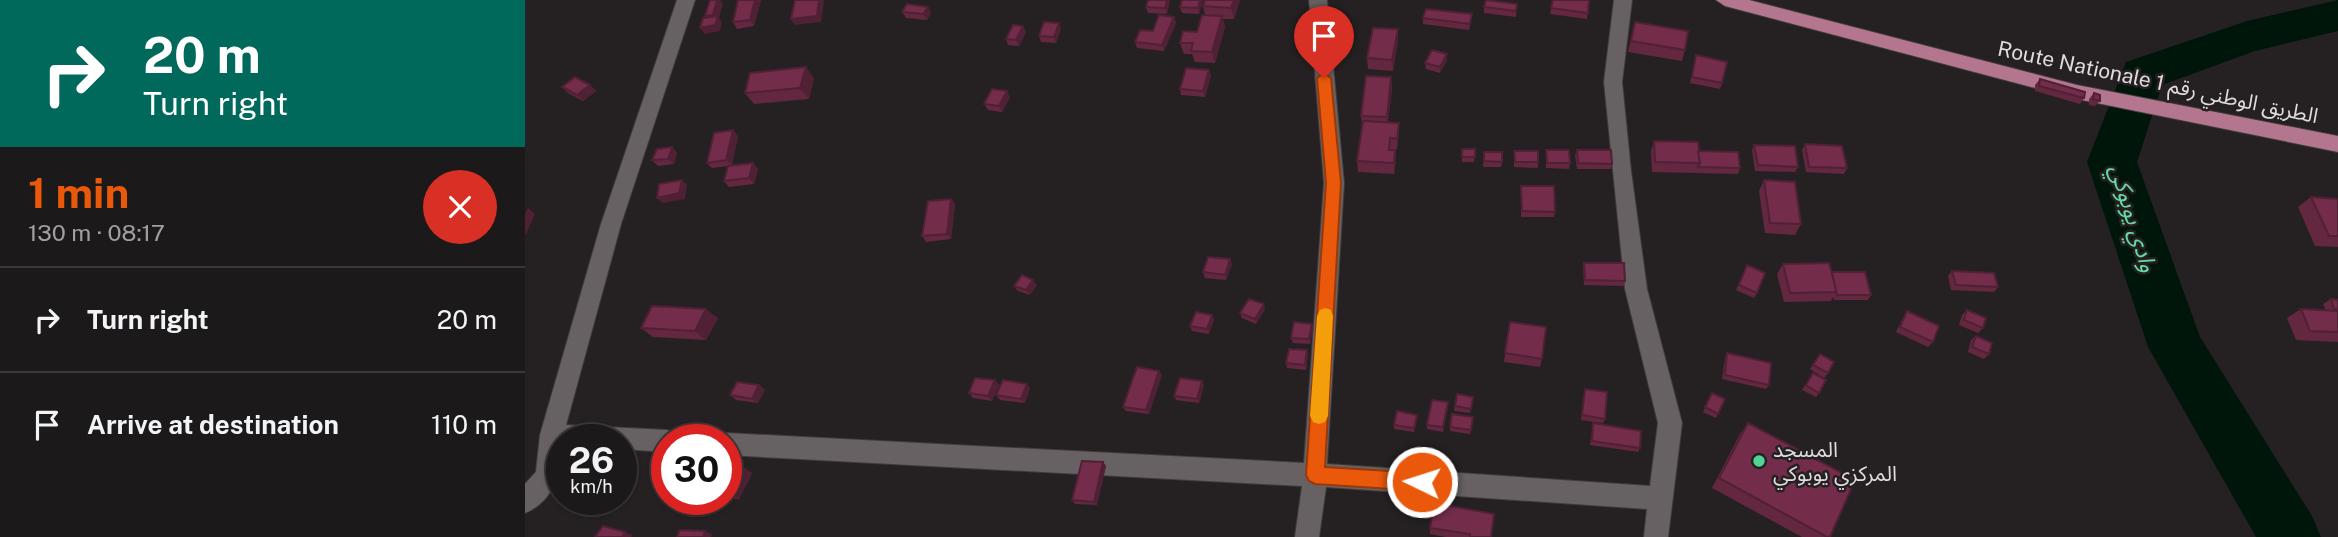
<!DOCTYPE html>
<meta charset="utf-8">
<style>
body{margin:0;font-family:"Public Sans","Noto Sans Arabic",sans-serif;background:#292627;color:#f1f3f6;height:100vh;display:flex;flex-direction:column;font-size:26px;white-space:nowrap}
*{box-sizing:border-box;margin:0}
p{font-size:23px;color:#a0a0a2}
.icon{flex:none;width:38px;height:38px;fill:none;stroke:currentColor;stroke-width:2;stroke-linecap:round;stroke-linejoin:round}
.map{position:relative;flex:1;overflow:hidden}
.panel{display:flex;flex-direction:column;background:#1c191a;width:525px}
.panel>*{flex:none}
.hud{background:#00695c;color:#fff;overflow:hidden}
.speed{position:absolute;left:21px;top:424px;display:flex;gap:14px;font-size:35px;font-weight:700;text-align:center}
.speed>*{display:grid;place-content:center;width:91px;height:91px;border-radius:50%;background:#1c191a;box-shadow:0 2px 5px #0004,0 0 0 2px #3a3839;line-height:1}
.speed small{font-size:18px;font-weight:400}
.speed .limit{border:10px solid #d22;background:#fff;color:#111}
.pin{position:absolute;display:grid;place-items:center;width:60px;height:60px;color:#fff;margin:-72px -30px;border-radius:50% 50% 50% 0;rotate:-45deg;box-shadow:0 0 7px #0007}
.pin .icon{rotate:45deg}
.me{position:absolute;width:77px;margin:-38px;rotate:274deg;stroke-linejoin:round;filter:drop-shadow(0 0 5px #0008)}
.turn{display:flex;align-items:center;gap:24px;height:147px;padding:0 28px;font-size:32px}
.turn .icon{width:91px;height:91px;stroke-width:2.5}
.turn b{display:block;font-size:49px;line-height:60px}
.round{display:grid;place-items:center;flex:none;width:74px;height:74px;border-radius:37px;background:#292627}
.summary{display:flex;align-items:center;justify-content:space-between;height:119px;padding:0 28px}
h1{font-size:42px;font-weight:700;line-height:52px;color:#ea580c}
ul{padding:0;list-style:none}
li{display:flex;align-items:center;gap:21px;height:105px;padding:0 28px;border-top:2px solid #3a3839}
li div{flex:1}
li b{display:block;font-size:26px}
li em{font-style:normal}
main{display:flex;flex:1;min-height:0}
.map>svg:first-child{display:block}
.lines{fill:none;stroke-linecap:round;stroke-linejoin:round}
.river{fill:#00160a;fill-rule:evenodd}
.minor-casing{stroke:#403c3e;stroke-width:2}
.trunk-casing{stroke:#403c3e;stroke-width:2}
.minor{fill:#676163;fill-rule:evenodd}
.trunk{fill:#b4768e;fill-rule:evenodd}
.wall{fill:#632740}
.shaded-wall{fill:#502034}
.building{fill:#732d4b;stroke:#502034;stroke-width:2}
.route{fill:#ea580c;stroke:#983908;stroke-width:2}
.slow{fill:#f59e0b}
.poi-dot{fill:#53d396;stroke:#252122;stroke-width:2.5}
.labels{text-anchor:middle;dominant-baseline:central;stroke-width:5;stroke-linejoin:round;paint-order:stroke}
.street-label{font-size:21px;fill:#dfdcdd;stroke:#252122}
.poi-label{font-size:21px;fill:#dfdcdd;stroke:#252122;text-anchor:start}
.water-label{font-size:23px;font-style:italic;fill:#67daa1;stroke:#252122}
</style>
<main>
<section class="panel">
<div class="hud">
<div class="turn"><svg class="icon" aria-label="right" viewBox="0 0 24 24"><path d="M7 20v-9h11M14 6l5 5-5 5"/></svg><div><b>20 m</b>Turn right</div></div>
</div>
<div class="summary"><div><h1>1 min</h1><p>130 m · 08:17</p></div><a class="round" style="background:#d93025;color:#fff"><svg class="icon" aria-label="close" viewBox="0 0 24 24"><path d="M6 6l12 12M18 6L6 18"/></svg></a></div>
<ul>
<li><svg class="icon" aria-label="right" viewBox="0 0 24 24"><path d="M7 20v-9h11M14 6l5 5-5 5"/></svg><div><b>Turn right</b></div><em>20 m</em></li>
<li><svg class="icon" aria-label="arrive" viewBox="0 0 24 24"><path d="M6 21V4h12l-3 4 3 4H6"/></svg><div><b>Arrive at destination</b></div><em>110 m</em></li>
</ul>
</section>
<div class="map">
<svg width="1813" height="537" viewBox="0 0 1813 537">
<rect width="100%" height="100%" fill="#252122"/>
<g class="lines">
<!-- river -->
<polygon class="river" points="1813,0 1813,31 1730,51 1637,85 1612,162 1675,337 1787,516 1796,537 1731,537 1623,347 1562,162 1601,62 1722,21"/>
<!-- minor casing -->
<g class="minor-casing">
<g id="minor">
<path d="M152,0H170L96,224L41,425L142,430L150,433L153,439H142V452L96,449V439H37C37,469 31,500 0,513V484L11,472L15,435L76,224Z"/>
<polygon points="784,0 802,0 819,183 802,464 1125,486 1133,423 1100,289 1079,82 1089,0 1107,0 1097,82 1106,171 1122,289 1157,423 1143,537 1119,537 1122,509 801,487 794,537 770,537 777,486 201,455 201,439 191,439 201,433 779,463 799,183"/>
</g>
</g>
<!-- trunk casing -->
<g class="trunk-casing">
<polygon id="trunk" points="1191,0 1224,0 1552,85 1813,136 1813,152 1552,99 1200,6"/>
</g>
<!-- minor -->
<use href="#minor" class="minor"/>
<!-- trunk -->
<use href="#trunk" class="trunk"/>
</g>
<!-- wall -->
<g class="wall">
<polygon points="213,0 236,0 229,26 212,29 208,22"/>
<polygon points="645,0 642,14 623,13 621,7"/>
<polygon points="678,0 674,14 657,13 655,7"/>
<polygon points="715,0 709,19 698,19 700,27 690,63 670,62 667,54 659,54 655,43 672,32 680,15 678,6"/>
<polygon points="1028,0 1064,0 1062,19 1025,14"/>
<polygon points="992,4 991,17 959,13 959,7"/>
<polygon points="377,12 406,13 402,20 381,18"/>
<polygon points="649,17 651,23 639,51 612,48 610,42 628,31"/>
<polygon points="898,18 946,20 944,30 898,24"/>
<polygon points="1110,22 1160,50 1157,61 1103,52"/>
<polygon points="498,26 501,32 494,46 483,45 481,39"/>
<polygon points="536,29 531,43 516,42 514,36"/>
<polygon points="873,41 868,71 843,69 842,58"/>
<polygon points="1171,55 1197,83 1195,89 1165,83"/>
<polygon points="922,60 915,73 901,69 900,63"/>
<polygon points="686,76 680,97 656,95 655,89"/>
<polygon points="866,77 867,88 863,122 874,123 874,133 872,149 866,149 866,150 870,150 871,161 869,174 833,172 832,161 837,127 836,116"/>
<polygon points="289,78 284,99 229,104 220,93"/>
<polygon points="1515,79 1559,98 1555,104 1510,91 1510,85"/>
<polygon points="65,85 71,91 58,101 43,93 37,87"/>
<polygon points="1569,93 1575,101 1570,106 1564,105 1564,99"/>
<polygon points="485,97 477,112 463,110 459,104"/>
<polygon points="213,136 207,165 228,163 233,169 229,184 204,187 199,181 203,166 187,168 182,163"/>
<polygon points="1129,141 1173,151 1215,168 1213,174 1127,172 1126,151"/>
<polygon points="1280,144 1322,168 1319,174 1281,172 1277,150"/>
<polygon points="1229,145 1273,167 1270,172 1230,171 1227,151"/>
<polygon points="147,147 152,153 149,164 133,166 127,160"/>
<polygon points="937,149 950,149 949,162 937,162"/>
<polygon points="1021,150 1045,163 1044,169 1021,168"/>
<polygon points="1052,150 1087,164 1086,169 1052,169 1050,155"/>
<polygon points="989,151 1013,162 1013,168 989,167"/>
<polygon points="959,152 977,162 976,167 958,167"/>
<polygon points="1239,180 1276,224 1270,235 1240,233 1234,191"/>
<polygon points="996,186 1030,212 1029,217 996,217"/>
<polygon points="1786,197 1813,201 1813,247 1790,246 1773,207"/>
<polygon points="426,199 430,204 426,239 401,242 397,236"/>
<polygon points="1059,263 1100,281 1099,286 1059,285 1058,268"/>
<polygon points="707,264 701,280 680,278 678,272"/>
<polygon points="1258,264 1307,272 1346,295 1343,300 1309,300 1308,297 1306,301 1259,302 1252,274"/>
<polygon points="1222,265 1232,293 1229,298 1211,290"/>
<polygon points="1427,271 1473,287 1469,292 1426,290 1423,276"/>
<polygon points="512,285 505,295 493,291 489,286"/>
<polygon points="1806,299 1813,300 1813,342 1771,340 1762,318 1776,309 1801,311 1798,304"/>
<polygon points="740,309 731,324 717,318 715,313"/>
<polygon points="1442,310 1458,328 1453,333 1434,325 1437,315"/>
<polygon points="1382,311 1408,342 1403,347 1371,332 1379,316"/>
<polygon points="687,315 689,320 684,334 667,331 665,326"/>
<polygon points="193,318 181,340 128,337 116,328"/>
<polygon points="985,322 1017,359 1015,367 979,362"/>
<polygon points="787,324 788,328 785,344 768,343 766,338"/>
<polygon points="1451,336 1464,354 1459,359 1443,352 1446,340"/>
<polygon points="782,350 783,354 781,370 762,368 761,363"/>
<polygon points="1202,353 1244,385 1241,389 1197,379 1200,358"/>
<polygon points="1295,354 1303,373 1299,378 1285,369"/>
<polygon points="634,371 637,375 624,414 601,411 598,407"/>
<polygon points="1288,373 1294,393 1291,397 1277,390"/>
<polygon points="470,380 474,385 467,401 448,398 444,393"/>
<polygon points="677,381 679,385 674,403 651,400 649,396"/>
<polygon points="234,385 240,390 233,403 211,400 205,395"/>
<polygon points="505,388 500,403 475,400 471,395"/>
<polygon points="1060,389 1080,419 1078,423 1056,420"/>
<polygon points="1187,393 1200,399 1191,418 1178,412"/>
<polygon points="948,397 945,413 929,411 930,406"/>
<polygon points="923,406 918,432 902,429 902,425"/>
<polygon points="948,417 945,434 925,431 925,427"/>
<polygon points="892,419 889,432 869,429 869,425"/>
<polygon points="1068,423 1115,448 1113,452 1065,445"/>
<polygon points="1223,423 1305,537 1277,537 1187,488 1215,434"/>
<polygon points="578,462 581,466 572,505 550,504 547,500"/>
<polygon points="201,467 227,473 214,499 201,498"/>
<polygon points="905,528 966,537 921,537 905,534"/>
</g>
<!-- shaded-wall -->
<g class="shaded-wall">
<polygon points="192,0 195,0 198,3 194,18 197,22 195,31 180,34 175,28 192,20 188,15"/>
<polygon points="230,0 236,0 229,26 225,20"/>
<polygon points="294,0 299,0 296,22 270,25 266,19"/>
<polygon points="642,0 645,0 642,14 640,8"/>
<polygon points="675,0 678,0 674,14 673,8"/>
<polygon points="709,0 715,0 709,19 706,8"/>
<polygon points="403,7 406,13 402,20 398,14"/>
<polygon points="697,16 700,27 690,63 687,52"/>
<polygon points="649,17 651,23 639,51 637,45"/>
<polygon points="534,23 536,29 531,43 529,37"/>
<polygon points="498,26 501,32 494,46 491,40"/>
<polygon points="873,29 873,41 868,71 867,60"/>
<polygon points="922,54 922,60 915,73 915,67"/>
<polygon points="281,67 289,78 284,99 275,88"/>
<polygon points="684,70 686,76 680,97 678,91"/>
<polygon points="866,77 867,88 862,128 862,117"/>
<polygon points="65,85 71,91 58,101 52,95"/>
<polygon points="482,91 485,97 477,112 474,106"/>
<polygon points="874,123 874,133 872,149 872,139"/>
<polygon points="208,130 213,136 207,165 201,160"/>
<polygon points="147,147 152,153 149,164 143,159"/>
<polygon points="870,150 871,161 869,174 869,163"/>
<polygon points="228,163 233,169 229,184 224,178"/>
<polygon points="157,180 162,185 160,199 138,203 132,198"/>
<polygon points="426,199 430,204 426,239 422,234"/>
<polygon points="3,208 10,214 0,236 0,214"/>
<polygon points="705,259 707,264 701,280 700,275"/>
<polygon points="508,280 512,285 505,295 501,290"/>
<polygon points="739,304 740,309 731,324 730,319"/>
<polygon points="181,309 193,318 181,340 170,331"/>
<polygon points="687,315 689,320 684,334 682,329"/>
<polygon points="787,324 788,328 785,344 784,339"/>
<polygon points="782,350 783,354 781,370 780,365"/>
<polygon points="634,371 637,375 624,414 621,410"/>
<polygon points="470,380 474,385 467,401 463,396"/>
<polygon points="677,381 679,385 674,403 672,399"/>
<polygon points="502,384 505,388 500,403 496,399"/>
<polygon points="234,385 240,390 233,403 227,399"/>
<polygon points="578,462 581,466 572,505 569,502"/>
<polygon points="221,469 227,473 214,499 208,495"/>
<polygon points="180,531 187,534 186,537 178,537"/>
<polygon points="100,532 108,535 106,537 97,537"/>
</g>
<!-- building -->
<g class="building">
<polygon points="185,0 192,0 188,15 180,16"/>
<polygon points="213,0 230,0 225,20 208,22"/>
<polygon points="270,0 294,0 292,16 266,19"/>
<polygon points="623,0 642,0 640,8 621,7"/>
<polygon points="657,0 675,0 673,8 655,7"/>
<polygon points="680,0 709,0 706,8 678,6"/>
<polygon points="961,0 992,4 991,11 959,7"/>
<polygon points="1028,0 1064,0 1063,13 1026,8"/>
<polygon points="382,4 403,7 398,14 377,12"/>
<polygon points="901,9 947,14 945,24 898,18"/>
<polygon points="634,15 649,17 637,45 610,42 615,30 628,31"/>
<polygon points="677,15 697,16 687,52 666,51 668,43 655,43 658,31 672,32"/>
<polygon points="193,16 190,25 175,28 178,18"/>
<polygon points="519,22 534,23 529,37 514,36"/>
<polygon points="1110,22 1163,31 1160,50 1106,41"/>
<polygon points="488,25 498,26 491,40 481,39"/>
<polygon points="848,28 873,29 867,60 842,58"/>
<polygon points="907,50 922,54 915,67 900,63"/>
<polygon points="1171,55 1202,62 1197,83 1167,77"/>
<polygon points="281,67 275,88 220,93 225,73"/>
<polygon points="661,68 684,70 678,91 655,89"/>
<polygon points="841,76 866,77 862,117 836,116"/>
<polygon points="50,77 65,85 52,95 37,87"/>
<polygon points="1515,79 1560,92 1559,98 1514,86"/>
<polygon points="467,89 482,91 474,106 459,104"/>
<polygon points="1569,93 1575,95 1575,101 1568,99"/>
<polygon points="838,121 874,123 872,139 865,138 864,150 870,150 869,163 832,161"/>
<polygon points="208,130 201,160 182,163 189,133"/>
<polygon points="1129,141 1173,142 1175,163 1130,162"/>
<polygon points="1280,144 1317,146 1322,168 1284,167"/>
<polygon points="1229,145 1270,146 1273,167 1233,165"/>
<polygon points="147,147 143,159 127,160 132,149"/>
<rect x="937" y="149" width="13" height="8"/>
<polygon points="1021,150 1044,150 1045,163 1022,163"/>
<polygon points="1052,150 1086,150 1087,164 1053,163"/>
<polygon points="989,151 1013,151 1013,162 990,162"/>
<polygon points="1173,151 1213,152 1215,168 1173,167 1175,163"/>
<polygon points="959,152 977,152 977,162 959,161"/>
<polygon points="228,163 224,178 199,181 203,166"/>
<polygon points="157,180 154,193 132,198 134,184"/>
<polygon points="1239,180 1270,182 1276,224 1245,223"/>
<polygon points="996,186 1029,186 1030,212 997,211"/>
<polygon points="1786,197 1812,199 1813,201 1813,236 1804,236"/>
<polygon points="426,199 422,234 397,236 403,201"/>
<polygon points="683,257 705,259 700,275 678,272"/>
<polygon points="1059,263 1099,263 1100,281 1060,280"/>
<polygon points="1304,263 1312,292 1265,293 1258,264"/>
<polygon points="1222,265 1240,273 1232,293 1214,285"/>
<polygon points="1427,271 1469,273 1473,287 1431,285"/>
<polygon points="1307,272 1340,272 1346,295 1312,295"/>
<polygon points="497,275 508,280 501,290 489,286"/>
<polygon points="724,299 739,304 730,319 715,313"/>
<polygon points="1806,299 1813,300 1813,310 1809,309"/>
<polygon points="127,306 181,309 170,331 116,328"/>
<polygon points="1776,309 1813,311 1813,332 1785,331"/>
<polygon points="1442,310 1461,318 1458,328 1439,320"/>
<polygon points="1382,311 1414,326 1408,342 1375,327"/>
<polygon points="671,312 687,315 682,329 665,326"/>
<polygon points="769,322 787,324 784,339 766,338"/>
<polygon points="985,322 1021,327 1017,359 980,353"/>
<polygon points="1451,336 1467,343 1464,354 1447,347"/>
<polygon points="764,349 782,350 780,365 761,363"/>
<polygon points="1202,353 1246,363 1244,385 1200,375"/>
<polygon points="1295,354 1309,362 1303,373 1288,365"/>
<polygon points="612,367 634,371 621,410 598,407"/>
<polygon points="1288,373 1301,380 1294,393 1281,385"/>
<polygon points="450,378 470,380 463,396 444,393"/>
<polygon points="655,378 677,381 672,399 649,396"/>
<polygon points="478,380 502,384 496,399 471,395"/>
<polygon points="212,382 234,385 227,399 205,395"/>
<polygon points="1060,389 1082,392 1080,419 1057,415"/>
<polygon points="1187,393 1200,399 1193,414 1180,407"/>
<polygon points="932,394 948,397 946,409 930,406"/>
<polygon points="907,400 923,402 918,427 902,425"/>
<polygon points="872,411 892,415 889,428 869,425"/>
<polygon points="927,414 948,417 946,430 925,427"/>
<polygon points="1068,423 1116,431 1115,448 1067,441"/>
<polygon points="1223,423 1330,480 1305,537 1302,537 1194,478"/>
<polygon points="557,461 578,462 569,502 547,500"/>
<polygon points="201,467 221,469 208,495 201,495"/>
<polygon points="909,503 969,514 966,537 945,537 945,534 905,528"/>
<polygon points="78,526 100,532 97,537 70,537"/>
<polygon points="155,530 180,531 178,537 152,537"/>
</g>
<!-- route -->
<polygon class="route" points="799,73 806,78 816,183 800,467 897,473 903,476 906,482 903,488 897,491 790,484 784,481 781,475 801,183 792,78"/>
<!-- slow -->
<polygon class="slow" points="800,308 806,310 808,316 803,416 800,422 794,424 788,422 785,416 792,316 795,310"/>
<!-- markers -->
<circle class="poi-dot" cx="1234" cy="461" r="7"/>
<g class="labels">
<!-- street labels -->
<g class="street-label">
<text transform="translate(1633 82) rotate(12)">Route Nationale الطريق الوطني رقم 1</text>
</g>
<!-- poi labels -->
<g class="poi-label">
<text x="1248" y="449">المسجد<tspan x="1248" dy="24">المركزي يوبوكي</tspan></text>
</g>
<!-- water labels -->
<g class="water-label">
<text transform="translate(1609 218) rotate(73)">وادي يوبوكي</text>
</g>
</g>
</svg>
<div class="speed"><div>26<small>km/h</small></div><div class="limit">30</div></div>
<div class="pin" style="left:799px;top:78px;background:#d93025"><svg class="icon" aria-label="arrive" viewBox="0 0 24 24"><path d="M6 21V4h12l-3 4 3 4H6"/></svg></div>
<svg class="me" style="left:897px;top:482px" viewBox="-20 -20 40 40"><circle r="17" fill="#ea580c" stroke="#fff" stroke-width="3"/><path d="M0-11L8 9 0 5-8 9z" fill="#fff"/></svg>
</div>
</main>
